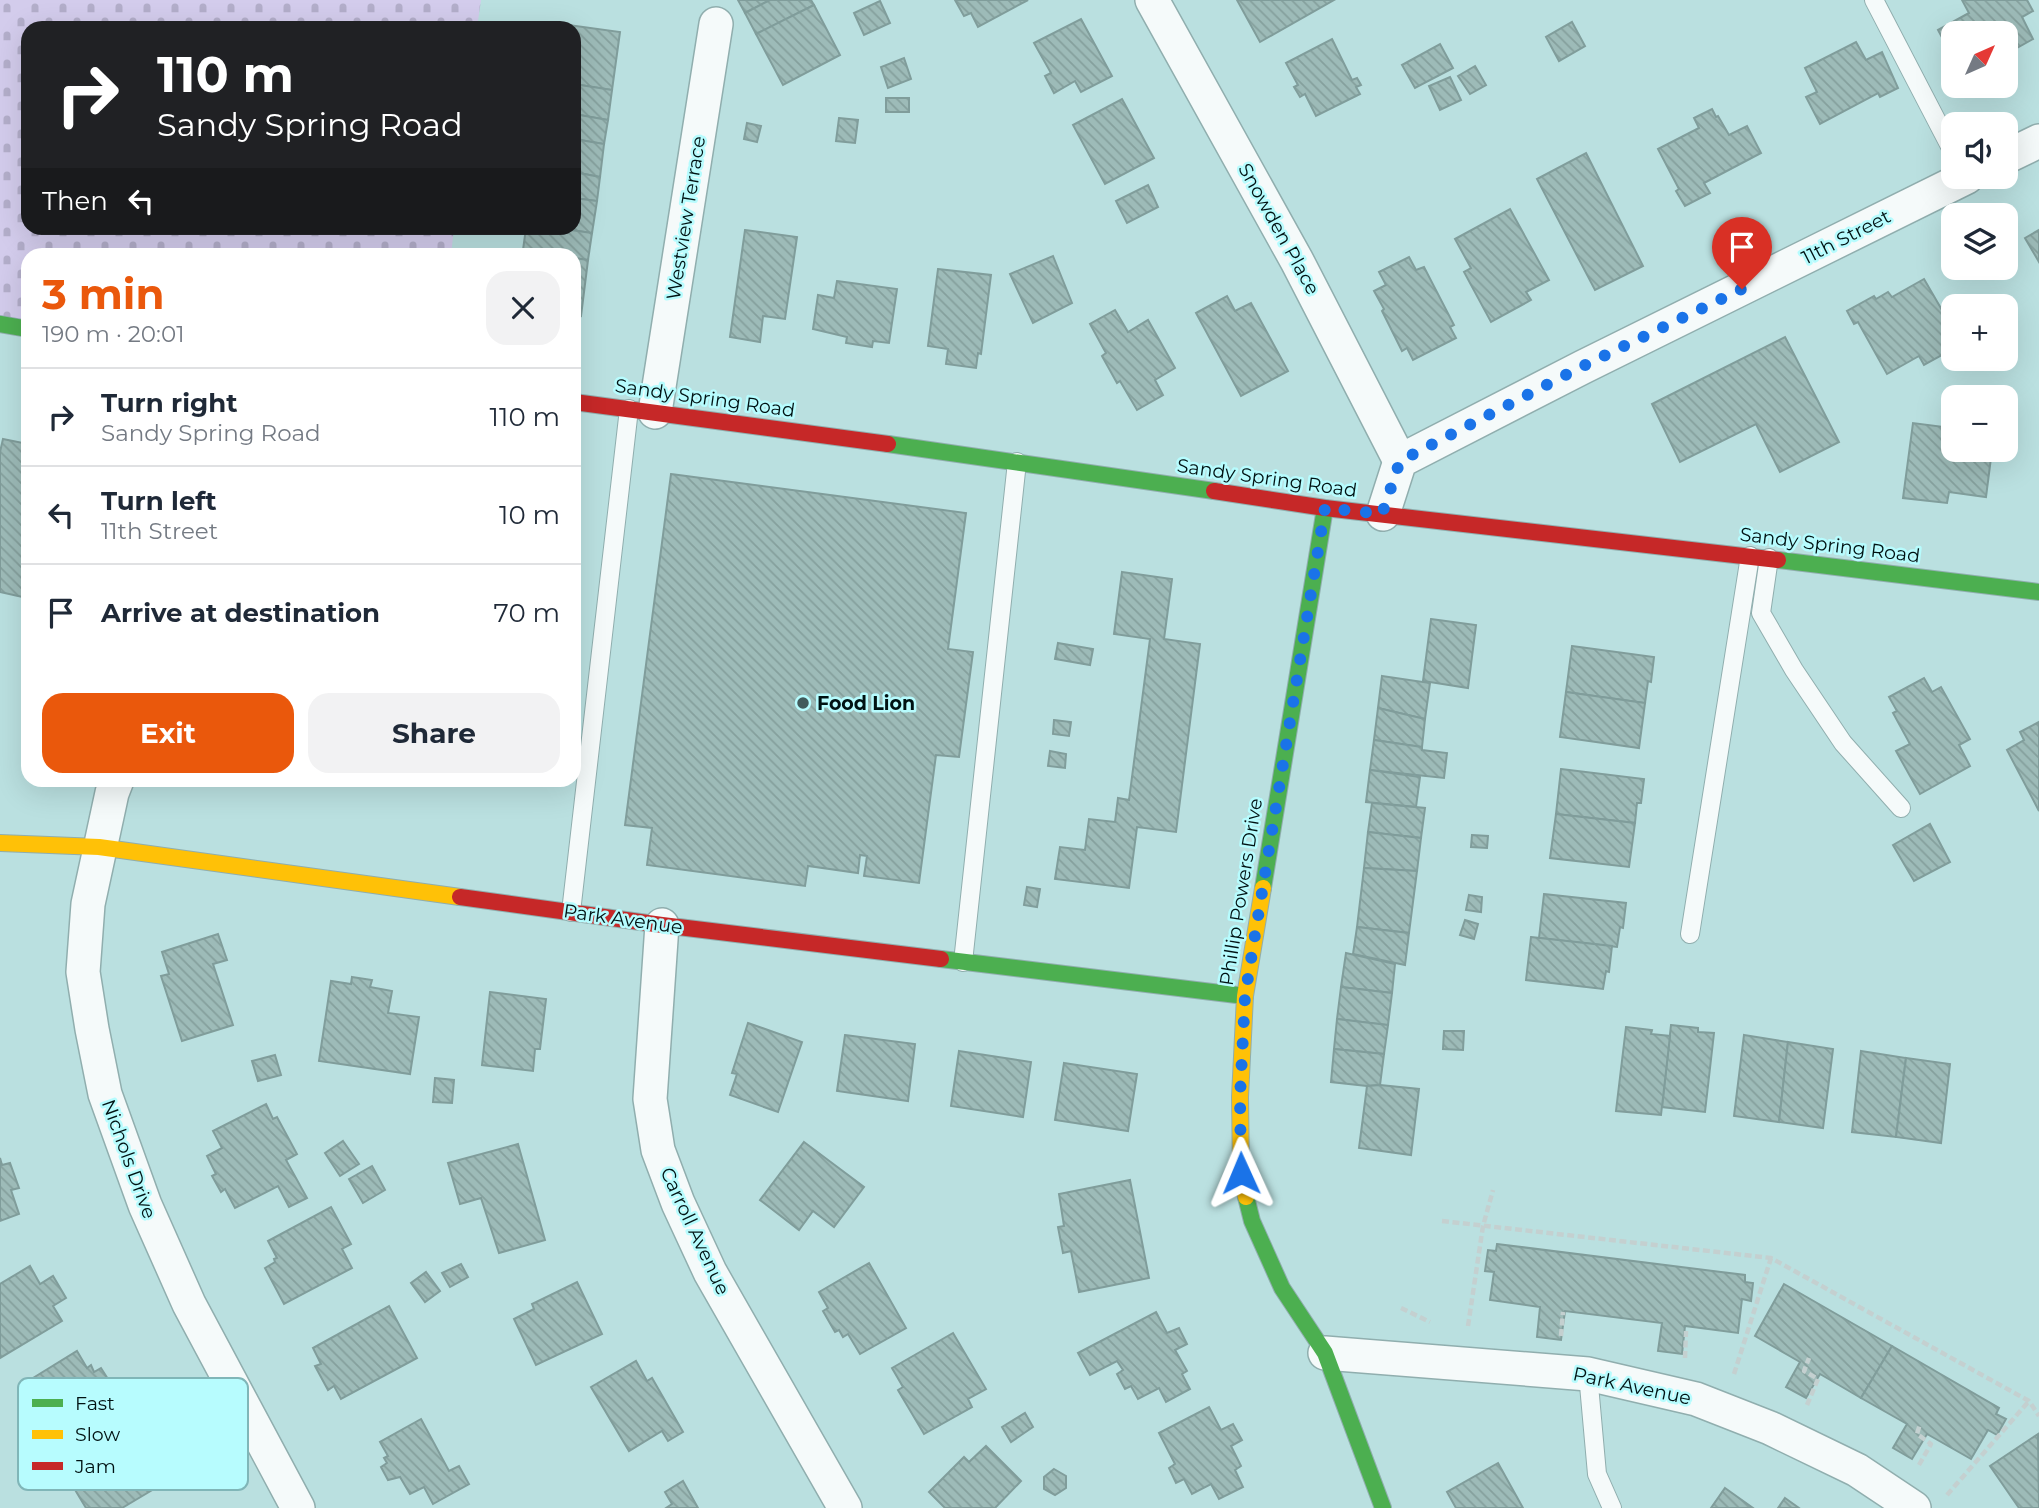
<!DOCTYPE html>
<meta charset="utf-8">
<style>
body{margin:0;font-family:Montserrat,sans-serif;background:#f2f2f3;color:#1f2937;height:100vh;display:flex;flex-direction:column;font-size:26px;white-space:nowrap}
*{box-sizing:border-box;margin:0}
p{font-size:23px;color:#747a83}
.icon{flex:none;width:38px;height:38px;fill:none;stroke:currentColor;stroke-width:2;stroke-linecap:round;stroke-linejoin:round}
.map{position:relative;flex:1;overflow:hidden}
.details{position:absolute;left:21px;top:248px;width:560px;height:539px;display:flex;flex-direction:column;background:#fff;border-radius:21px;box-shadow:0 7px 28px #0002}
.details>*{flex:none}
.guide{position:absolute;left:21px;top:21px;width:560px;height:214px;border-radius:21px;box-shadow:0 7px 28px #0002;background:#202124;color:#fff;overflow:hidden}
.needle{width:46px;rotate:45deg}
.buttons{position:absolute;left:1941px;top:21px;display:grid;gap:14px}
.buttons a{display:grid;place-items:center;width:77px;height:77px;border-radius:14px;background:#fff;box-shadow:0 7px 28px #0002;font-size:35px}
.pin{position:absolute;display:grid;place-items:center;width:60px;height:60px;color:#fff;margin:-72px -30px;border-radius:50% 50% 50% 0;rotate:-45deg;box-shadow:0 0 7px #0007}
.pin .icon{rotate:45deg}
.me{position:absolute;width:77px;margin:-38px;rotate:359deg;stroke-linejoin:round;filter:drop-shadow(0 0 5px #0008)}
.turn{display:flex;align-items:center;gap:24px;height:147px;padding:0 21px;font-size:32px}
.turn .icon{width:91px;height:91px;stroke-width:2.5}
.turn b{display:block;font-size:49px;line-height:60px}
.then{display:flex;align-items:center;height:66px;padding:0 21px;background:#0003;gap:14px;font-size:26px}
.round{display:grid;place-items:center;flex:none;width:74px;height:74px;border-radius:21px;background:#f2f2f3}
.head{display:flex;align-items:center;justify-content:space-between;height:119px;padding:0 21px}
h1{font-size:42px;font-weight:700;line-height:52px;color:#ea580c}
.action{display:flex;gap:14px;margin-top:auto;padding:14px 21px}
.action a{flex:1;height:80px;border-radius:21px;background:#ea580c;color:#fff;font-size:28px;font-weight:700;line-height:80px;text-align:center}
.action a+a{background:#f2f2f3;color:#1f2937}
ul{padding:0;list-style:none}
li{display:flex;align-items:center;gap:21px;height:98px;padding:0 21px;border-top:2px solid #e0e1e3}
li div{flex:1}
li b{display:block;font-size:26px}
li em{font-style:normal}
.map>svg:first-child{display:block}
.cemetery{fill:url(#cemetery-stones)}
.building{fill:url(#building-back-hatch);stroke:#809d9b;stroke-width:2}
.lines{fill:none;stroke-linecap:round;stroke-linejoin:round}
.lane-casing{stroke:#90aeae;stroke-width:20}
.street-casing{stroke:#90aeae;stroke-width:36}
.fast-casing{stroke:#90aeae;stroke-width:18}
.slow-casing{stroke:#90aeae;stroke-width:18}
.jam-casing{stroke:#90aeae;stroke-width:18}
.path{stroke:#c4d0d0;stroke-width:4.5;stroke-dasharray:7 3.5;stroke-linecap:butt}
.lane{stroke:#f5fafa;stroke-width:18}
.street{stroke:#f5fafa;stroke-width:33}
.fast{stroke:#4caf50;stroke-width:16}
.slow{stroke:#ffc107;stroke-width:16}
.jam{stroke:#c62828;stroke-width:16}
.route{stroke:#1a73e8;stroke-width:12;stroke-dasharray:0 21.6}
.poi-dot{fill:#415a5b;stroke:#b7fcfe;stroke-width:2.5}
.labels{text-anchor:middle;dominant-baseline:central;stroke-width:5;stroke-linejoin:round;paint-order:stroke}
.street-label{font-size:19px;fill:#001213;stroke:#b7fcfe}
.poi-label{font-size:19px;font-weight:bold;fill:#001213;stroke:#b7fcfe;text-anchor:start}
.key{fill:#b7fcfe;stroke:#80b6b8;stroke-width:2}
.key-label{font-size:19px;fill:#001213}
</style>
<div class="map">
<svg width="2039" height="1508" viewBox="0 0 2039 1508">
<defs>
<pattern id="cemetery-stones" width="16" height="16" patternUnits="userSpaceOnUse" patternTransform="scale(1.75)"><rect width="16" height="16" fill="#d3ccec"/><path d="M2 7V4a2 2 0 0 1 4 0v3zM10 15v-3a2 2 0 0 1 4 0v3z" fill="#b3aeca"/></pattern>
<pattern id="building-back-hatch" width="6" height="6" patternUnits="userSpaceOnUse" patternTransform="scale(1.75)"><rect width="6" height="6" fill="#9dbbb8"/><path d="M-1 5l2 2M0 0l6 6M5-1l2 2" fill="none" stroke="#85a09d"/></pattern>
</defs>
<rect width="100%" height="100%" fill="#bae0e0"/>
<!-- cemetery -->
<polygon class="cemetery" points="0,0 481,0 477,28 28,28 28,228 454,228 451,255 28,256 28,329 0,324"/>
<!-- building -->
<g class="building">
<polygon points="738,0 770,0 745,13"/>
<polygon points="770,0 811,0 814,5 756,34 745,13"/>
<polygon points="955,0 1028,0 978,27 971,13 964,16"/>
<polygon points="1237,0 1334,0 1260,42"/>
<polygon points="1962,0 2027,0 2033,11 2022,17 2033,39 2006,54 2006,33 1953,33 1952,56 1938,30 1969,13"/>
<polygon points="880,1 890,23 864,35 854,13"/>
<polygon points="814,5 840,55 783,85 756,34"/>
<polygon points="1081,19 1112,76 1081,92 1075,81 1054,93 1045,76 1051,73 1034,43"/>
<polygon points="1572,22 1585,46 1559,61 1546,37"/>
<polygon points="554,23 620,32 612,90 574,84 574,28 554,28"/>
<polygon points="1332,39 1352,80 1357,78 1361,85 1356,87 1360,94 1316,116 1305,94 1300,97 1294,87 1298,85 1286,63"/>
<polygon points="1856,42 1866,60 1882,52 1898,88 1880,97 1878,93 1820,124 1806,97 1817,92 1805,68"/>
<polygon points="1440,44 1453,68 1415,88 1402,65"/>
<polygon points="904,58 911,79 888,88 881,67"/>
<polygon points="1475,66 1486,85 1470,94 1458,76"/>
<polygon points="1450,77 1461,100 1440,110 1429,86"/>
<polygon points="574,84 612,90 608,120 574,114"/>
<rect x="886" y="98" width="23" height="14"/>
<polygon points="1122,99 1154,158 1105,184 1073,125"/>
<polygon points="1712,109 1716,117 1718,116 1729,135 1747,126 1761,153 1704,183 1710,193 1685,206 1676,191 1679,189 1658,149 1699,128 1694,118"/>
<polygon points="574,114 608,120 604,144 574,139"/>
<polygon points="839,118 858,120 855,143 836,141"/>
<polygon points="747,123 761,126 757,142 744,139"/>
<polygon points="574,139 604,144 600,177 574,172"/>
<polygon points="1586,153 1643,266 1595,290 1537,179"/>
<polygon points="574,172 600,177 597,201 574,198"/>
<polygon points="1148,185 1158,207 1127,223 1116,201"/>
<polygon points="574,198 597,201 592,233 557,228 574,228"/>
<polygon points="1510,209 1549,280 1526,292 1531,300 1491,322 1464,272 1471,268 1455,239"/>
<polygon points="526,228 557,228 592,233 588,260 574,258 574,256 558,256 523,250"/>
<polygon points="745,230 797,237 785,319 763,316 760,342 730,337"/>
<polygon points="2039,230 2039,262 2025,238"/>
<polygon points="523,250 558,256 522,256"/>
<polygon points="1053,256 1072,303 1033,323 1010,274"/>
<polygon points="1409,257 1416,270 1424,267 1454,325 1450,327 1456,338 1413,360 1407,348 1402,351 1382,311 1384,309 1374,291 1386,285 1379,272"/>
<polygon points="574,258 588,260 581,316 574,315"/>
<polygon points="938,269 991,275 981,354 978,353 976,368 946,364 948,349 928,346"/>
<polygon points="1924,279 1953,329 1953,349 1924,365 1919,356 1887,374 1858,322 1854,324 1847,311 1874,296 1876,299 1888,292 1892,297"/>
<polygon points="837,281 897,289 889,343 873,341 872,347 846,343 847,337 813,329 818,295 834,298"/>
<polygon points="1227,296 1235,311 1251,303 1288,371 1241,396 1196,313"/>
<polygon points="1115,310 1128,332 1148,320 1175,368 1155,380 1163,395 1137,410 1120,381 1117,383 1102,356 1106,353 1090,324"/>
<polygon points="1785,337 1839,442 1780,472 1756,424 1680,462 1652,404"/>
<polygon points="1953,418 1953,450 1992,450 1986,497 1949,492 1947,503 1903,498 1913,423 1951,428"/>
<polygon points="3,439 28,444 27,598 0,592 0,452"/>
<polygon points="671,474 966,513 948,649 973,652 959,757 936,755 919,883 864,876 867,856 860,855 858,873 808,866 805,886 647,865 652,828 625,825"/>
<polygon points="1122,572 1172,579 1164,639 1200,644 1176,832 1137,827 1129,888 1055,879 1060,847 1085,850 1089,819 1115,822 1118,798 1129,800 1150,639 1114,634"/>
<polygon points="1431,619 1476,625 1468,688 1423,681"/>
<polygon points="1058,643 1093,649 1090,665 1055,659"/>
<polygon points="1572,646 1654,657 1651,682 1648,681 1645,703 1566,692"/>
<polygon points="1382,676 1430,683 1425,719 1378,708"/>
<polygon points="1924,678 1932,692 1941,687 1970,739 1959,745 1970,766 1920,794 1896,751 1910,744 1893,713 1897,711 1889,697"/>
<polygon points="1566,692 1645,703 1639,748 1560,737"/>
<polygon points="1378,708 1425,719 1422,747 1374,740"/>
<polygon points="1054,720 1071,722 1069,736 1053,734"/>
<polygon points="2039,722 2039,811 2007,750 2024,740 2020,732"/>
<polygon points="1374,740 1422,747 1422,750 1447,753 1444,778 1370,770"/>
<polygon points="1050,751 1066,754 1065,768 1048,766"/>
<polygon points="1561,769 1644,779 1641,803 1637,803 1635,823 1556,814"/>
<polygon points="1370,770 1420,777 1416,807 1366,802"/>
<polygon points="1372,803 1425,808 1421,838 1368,832"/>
<polygon points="1556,814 1635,823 1629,867 1550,858"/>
<polygon points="1930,824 1950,862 1914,881 1893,845"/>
<polygon points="1368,832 1421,838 1417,871 1364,868"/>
<polygon points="1472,835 1488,836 1487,848 1471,847"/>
<polygon points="1364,868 1417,871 1409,933 1357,927"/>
<polygon points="1027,887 1040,889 1037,907 1024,905"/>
<polygon points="1544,894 1626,903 1623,928 1620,927 1617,947 1539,938"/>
<polygon points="1469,895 1482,897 1481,912 1466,910"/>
<polygon points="1465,920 1478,924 1474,939 1460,935"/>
<polygon points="1357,927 1409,933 1405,965 1353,954"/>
<polygon points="218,934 227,960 213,964 233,1025 182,1041 161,976 169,974 162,952"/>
<polygon points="1531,937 1612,946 1609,972 1606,971 1603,989 1526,980"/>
<polygon points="1346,953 1395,964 1392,993 1341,987"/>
<polygon points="352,977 372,980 370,987 392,991 388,1013 419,1017 410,1074 319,1061 331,981 351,984"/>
<polygon points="1341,987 1392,993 1388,1025 1337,1019"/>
<polygon points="490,992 546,999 540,1049 535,1049 533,1071 482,1065"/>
<polygon points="1337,1019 1388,1025 1384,1054 1334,1049"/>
<polygon points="748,1023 802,1042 778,1112 730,1095 737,1074 732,1073"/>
<polygon points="1671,1025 1698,1028 1698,1032 1714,1033 1705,1112 1662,1107"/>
<polygon points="1626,1027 1652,1030 1651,1034 1670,1036 1661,1115 1616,1111"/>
<polygon points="1444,1031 1464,1031 1463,1050 1443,1049"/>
<polygon points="845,1035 915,1044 908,1101 837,1091"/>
<polygon points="1744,1035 1788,1042 1779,1122 1734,1116"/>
<polygon points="1788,1042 1833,1049 1823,1128 1779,1122"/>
<polygon points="1334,1049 1384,1054 1380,1085 1367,1086 1331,1082"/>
<polygon points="959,1051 1031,1062 1023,1117 951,1106"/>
<polygon points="1861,1051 1906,1058 1896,1137 1852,1132"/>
<polygon points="275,1055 281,1075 258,1081 252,1061"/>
<polygon points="1906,1058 1950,1064 1941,1143 1896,1137"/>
<polygon points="1064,1063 1137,1074 1128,1131 1055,1120"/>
<polygon points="435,1078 454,1080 452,1103 433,1102"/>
<polygon points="1380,1085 1419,1089 1411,1155 1359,1148 1367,1086"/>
<polygon points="266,1104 273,1119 277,1117 297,1154 286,1160 307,1198 289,1207 278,1186 235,1208 225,1189 221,1192 212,1176 216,1174 207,1156 222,1148 213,1131"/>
<polygon points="343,1141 359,1164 340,1176 325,1153"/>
<polygon points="804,1142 864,1187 834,1227 813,1211 799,1230 760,1200"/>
<polygon points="518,1144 545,1240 499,1253 481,1198 460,1204 448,1163"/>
<polygon points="0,1158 2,1165 10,1163 19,1188 11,1190 19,1214 0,1221"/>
<polygon points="372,1166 385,1190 363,1203 349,1179"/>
<polygon points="1130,1180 1149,1278 1079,1292 1071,1251 1063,1253 1058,1227 1064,1226 1059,1194"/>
<polygon points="331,1207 351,1244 342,1249 352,1268 284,1304 265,1268 275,1262 274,1259 277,1258 268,1241"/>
<polygon points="1497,1244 1745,1275 1745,1282 1753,1283 1751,1301 1742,1299 1738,1333 1685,1326 1682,1354 1658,1351 1662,1323 1565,1311 1561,1340 1537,1337 1540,1307 1490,1300 1494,1272 1485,1271 1488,1250 1496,1251"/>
<polygon points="869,1263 906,1328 860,1354 848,1334 843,1337 839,1330 835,1332 823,1311 828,1308 819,1292"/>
<polygon points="461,1264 468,1277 450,1287 442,1273"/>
<polygon points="30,1266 40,1284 53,1276 66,1298 53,1306 62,1321 0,1358 0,1284"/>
<polygon points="426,1272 440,1291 425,1302 411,1283"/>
<polygon points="577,1282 602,1334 536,1365 514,1319 534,1309 532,1304"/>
<polygon points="1784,1284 1892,1346 1861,1398 1820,1374 1806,1398 1786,1387 1800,1362 1755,1336"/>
<polygon points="389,1306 417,1358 341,1399 334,1386 328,1390 315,1366 321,1364 313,1348"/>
<polygon points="1156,1312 1167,1333 1179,1328 1187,1344 1175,1350 1187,1371 1182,1374 1190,1389 1166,1402 1159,1388 1138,1399 1131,1386 1125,1389 1117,1374 1123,1370 1117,1361 1090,1375 1078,1353"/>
<polygon points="953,1333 986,1389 968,1399 972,1407 924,1434 898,1390 903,1387 892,1368"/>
<polygon points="1892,1346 1999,1408 1996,1414 2006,1419 1997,1435 1988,1430 1971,1459 1927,1434 1912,1459 1893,1448 1907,1424 1861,1398"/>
<polygon points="77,1351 87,1368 91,1365 94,1372 101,1368 108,1379 100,1383 103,1388 99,1390 107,1403 50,1437 20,1386"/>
<polygon points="636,1361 647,1381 652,1378 683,1432 668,1441 662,1431 629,1451 591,1387"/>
<polygon points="1209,1407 1221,1430 1233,1424 1242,1440 1231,1446 1241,1466 1235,1470 1243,1487 1219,1499 1211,1484 1192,1494 1184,1479 1176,1483 1169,1468 1175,1464 1159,1433"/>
<polygon points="1025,1413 1033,1427 1011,1442 1002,1427"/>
<polygon points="421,1419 449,1471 459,1466 469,1484 433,1504 424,1487 410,1494 400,1477 388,1480 381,1467 387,1463 384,1458 388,1456 380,1442"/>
<polygon points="121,1434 154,1489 122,1508 86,1508 62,1468"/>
<polygon points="2038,1434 2039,1508 2019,1508 1990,1466"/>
<polygon points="986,1446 1021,1481 995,1508 945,1508 929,1492 964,1457 969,1462"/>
<polygon points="1498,1463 1523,1508 1456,1508 1447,1492"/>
<polygon points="1054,1469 1066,1476 1066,1488 1055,1495 1044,1489 1044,1477"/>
<polygon points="683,1481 698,1508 666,1508 672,1504 665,1492"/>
<polygon points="1725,1488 1753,1508 1711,1508"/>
<polygon points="1785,1498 1799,1508 1778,1508"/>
</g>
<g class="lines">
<!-- lane casing -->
<g class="lane-casing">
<g id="lane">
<polyline points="1874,0 1953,152"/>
<polyline points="1769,558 1761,613 1794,670 1843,743 1901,808"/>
<polyline points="571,912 629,409"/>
<polyline points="1690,934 1750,556"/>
<polyline points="963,962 1017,462"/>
<polyline points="1588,1374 1597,1474 1612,1508"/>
</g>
</g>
<!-- street casing -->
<g class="street-casing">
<g id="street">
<polyline points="1152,0 1297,261 1400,461"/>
<polyline points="2006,157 2039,141"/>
<polyline points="655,412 716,24"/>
<polyline points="1383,514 1400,461 1583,367 1967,177"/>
<polyline points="117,780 112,793 88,904 83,972 92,1029 105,1094 145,1205 189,1304 298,1508"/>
<polyline points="662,925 650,1099 658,1150 678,1203 710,1272 845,1508"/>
<polyline points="1325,1353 1588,1374 1696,1399 1770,1428 1857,1470 1914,1508"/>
</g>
</g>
<!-- fast casing -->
<g class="fast-casing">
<g id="fast">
<polyline points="0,324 28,329"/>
<polyline points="888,444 1214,491"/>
<polyline points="1778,560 2039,592"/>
<polyline points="1263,888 1325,508"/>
<polyline points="941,959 1245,996"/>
<polyline points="1246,1197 1252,1221 1282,1288 1325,1353 1383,1508"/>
</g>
</g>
<!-- slow casing -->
<g class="slow-casing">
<g id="slow">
<polyline points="0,843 99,847 460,897"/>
<polyline points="1246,1197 1241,1173 1240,1097 1245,996 1263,888"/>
</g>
</g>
<!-- jam casing -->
<g class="jam-casing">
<g id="jam">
<polyline points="574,402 888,444"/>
<polyline points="1214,491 1325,508 1778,560"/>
<polyline points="460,897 662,925 941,959"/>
</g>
</g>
<!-- path -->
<g class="path">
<polyline points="1442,1221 1771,1258 2029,1401 2039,1416"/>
<polyline points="1401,1308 1430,1322"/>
<polyline points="1468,1326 1483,1226 1493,1190"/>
<polyline points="1561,1336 1563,1312"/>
<polyline points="1685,1358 1686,1331"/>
<polyline points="1734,1374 1771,1258"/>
<polyline points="1807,1405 1818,1379 1804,1371 1809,1358"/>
<polyline points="1919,1465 1931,1444 1917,1434 1920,1424"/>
<polyline points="1947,1495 2029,1401"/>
</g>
<!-- lane -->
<use href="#lane" class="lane"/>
<!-- street -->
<use href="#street" class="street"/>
<!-- fast -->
<use href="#fast" class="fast"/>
<!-- slow -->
<use href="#slow" class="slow"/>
<!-- jam -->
<use href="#jam" class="jam"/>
</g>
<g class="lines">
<!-- route -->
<polyline class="route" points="1241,1173 1240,1097 1245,996 1325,508 1382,514 1400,461 1583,366 1742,289"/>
</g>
<!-- markers -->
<circle class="poi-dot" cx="803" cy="703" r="7"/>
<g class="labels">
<!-- street labels -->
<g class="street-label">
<text transform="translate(686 218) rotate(-81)">Westview Terrace</text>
<text transform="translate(1279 229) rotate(61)">Snowden Place</text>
<text transform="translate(1846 237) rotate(-27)">11th Street</text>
<text transform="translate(705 398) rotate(8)">Sandy Spring Road</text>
<text transform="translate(1267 478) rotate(8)">Sandy Spring Road</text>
<text transform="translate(1830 545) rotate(7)">Sandy Spring Road</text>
<text transform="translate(1241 892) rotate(-81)">Phillip Powers Drive</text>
<text transform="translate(623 919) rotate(8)">Park Avenue</text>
<text transform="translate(129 1159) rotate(70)">Nichols Drive</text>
<text transform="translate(695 1231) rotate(65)">Carroll Avenue</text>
<text transform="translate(1632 1386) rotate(12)">Park Avenue</text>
</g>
<!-- poi labels -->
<g class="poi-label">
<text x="817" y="703">Food Lion</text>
</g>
</g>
<!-- legend -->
<rect x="18" y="1378" width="230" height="112" rx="10" class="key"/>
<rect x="32" y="1399" width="31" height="8" fill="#4caf50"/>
<rect x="32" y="1430" width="31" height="9" fill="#ffc107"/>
<rect x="32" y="1462" width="31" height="8" fill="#c62828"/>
<g class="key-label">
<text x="75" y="1410">Fast</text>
<text x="75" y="1441">Slow</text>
<text x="75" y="1473">Jam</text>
</g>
</svg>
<div class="buttons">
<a><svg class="needle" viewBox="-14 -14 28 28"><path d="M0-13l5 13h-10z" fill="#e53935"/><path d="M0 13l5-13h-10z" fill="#747a83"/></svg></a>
<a><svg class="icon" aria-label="sound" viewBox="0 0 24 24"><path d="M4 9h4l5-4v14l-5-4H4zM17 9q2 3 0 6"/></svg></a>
<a><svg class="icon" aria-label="layers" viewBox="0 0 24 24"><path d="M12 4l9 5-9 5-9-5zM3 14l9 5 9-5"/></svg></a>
<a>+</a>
<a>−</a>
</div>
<div class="pin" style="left:1742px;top:289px;background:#d93025"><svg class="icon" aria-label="arrive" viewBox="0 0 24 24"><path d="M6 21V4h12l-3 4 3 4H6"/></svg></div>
<svg class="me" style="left:1241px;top:1173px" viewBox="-20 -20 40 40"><path d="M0-17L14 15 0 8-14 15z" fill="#1a73e8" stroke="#fff" stroke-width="4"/></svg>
<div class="guide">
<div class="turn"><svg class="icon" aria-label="right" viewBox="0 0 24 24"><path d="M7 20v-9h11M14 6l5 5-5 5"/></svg><div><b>110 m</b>Sandy Spring Road</div></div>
<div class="then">Then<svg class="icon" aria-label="left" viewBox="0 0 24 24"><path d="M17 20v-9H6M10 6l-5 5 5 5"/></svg></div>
</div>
<section class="details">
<div class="head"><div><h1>3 min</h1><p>190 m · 20:01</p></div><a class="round"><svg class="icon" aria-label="close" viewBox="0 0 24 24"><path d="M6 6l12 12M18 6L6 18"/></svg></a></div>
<ul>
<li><svg class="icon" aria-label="right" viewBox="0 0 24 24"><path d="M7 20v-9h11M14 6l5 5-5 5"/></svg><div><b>Turn right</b><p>Sandy Spring Road</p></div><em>110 m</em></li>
<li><svg class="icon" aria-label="left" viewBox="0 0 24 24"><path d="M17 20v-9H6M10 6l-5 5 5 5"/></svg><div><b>Turn left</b><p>11th Street</p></div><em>10 m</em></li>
<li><svg class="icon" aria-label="arrive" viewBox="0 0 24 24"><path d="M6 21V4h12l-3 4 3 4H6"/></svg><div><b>Arrive at destination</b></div><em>70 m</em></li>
</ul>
<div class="action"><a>Exit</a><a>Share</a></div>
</section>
</div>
